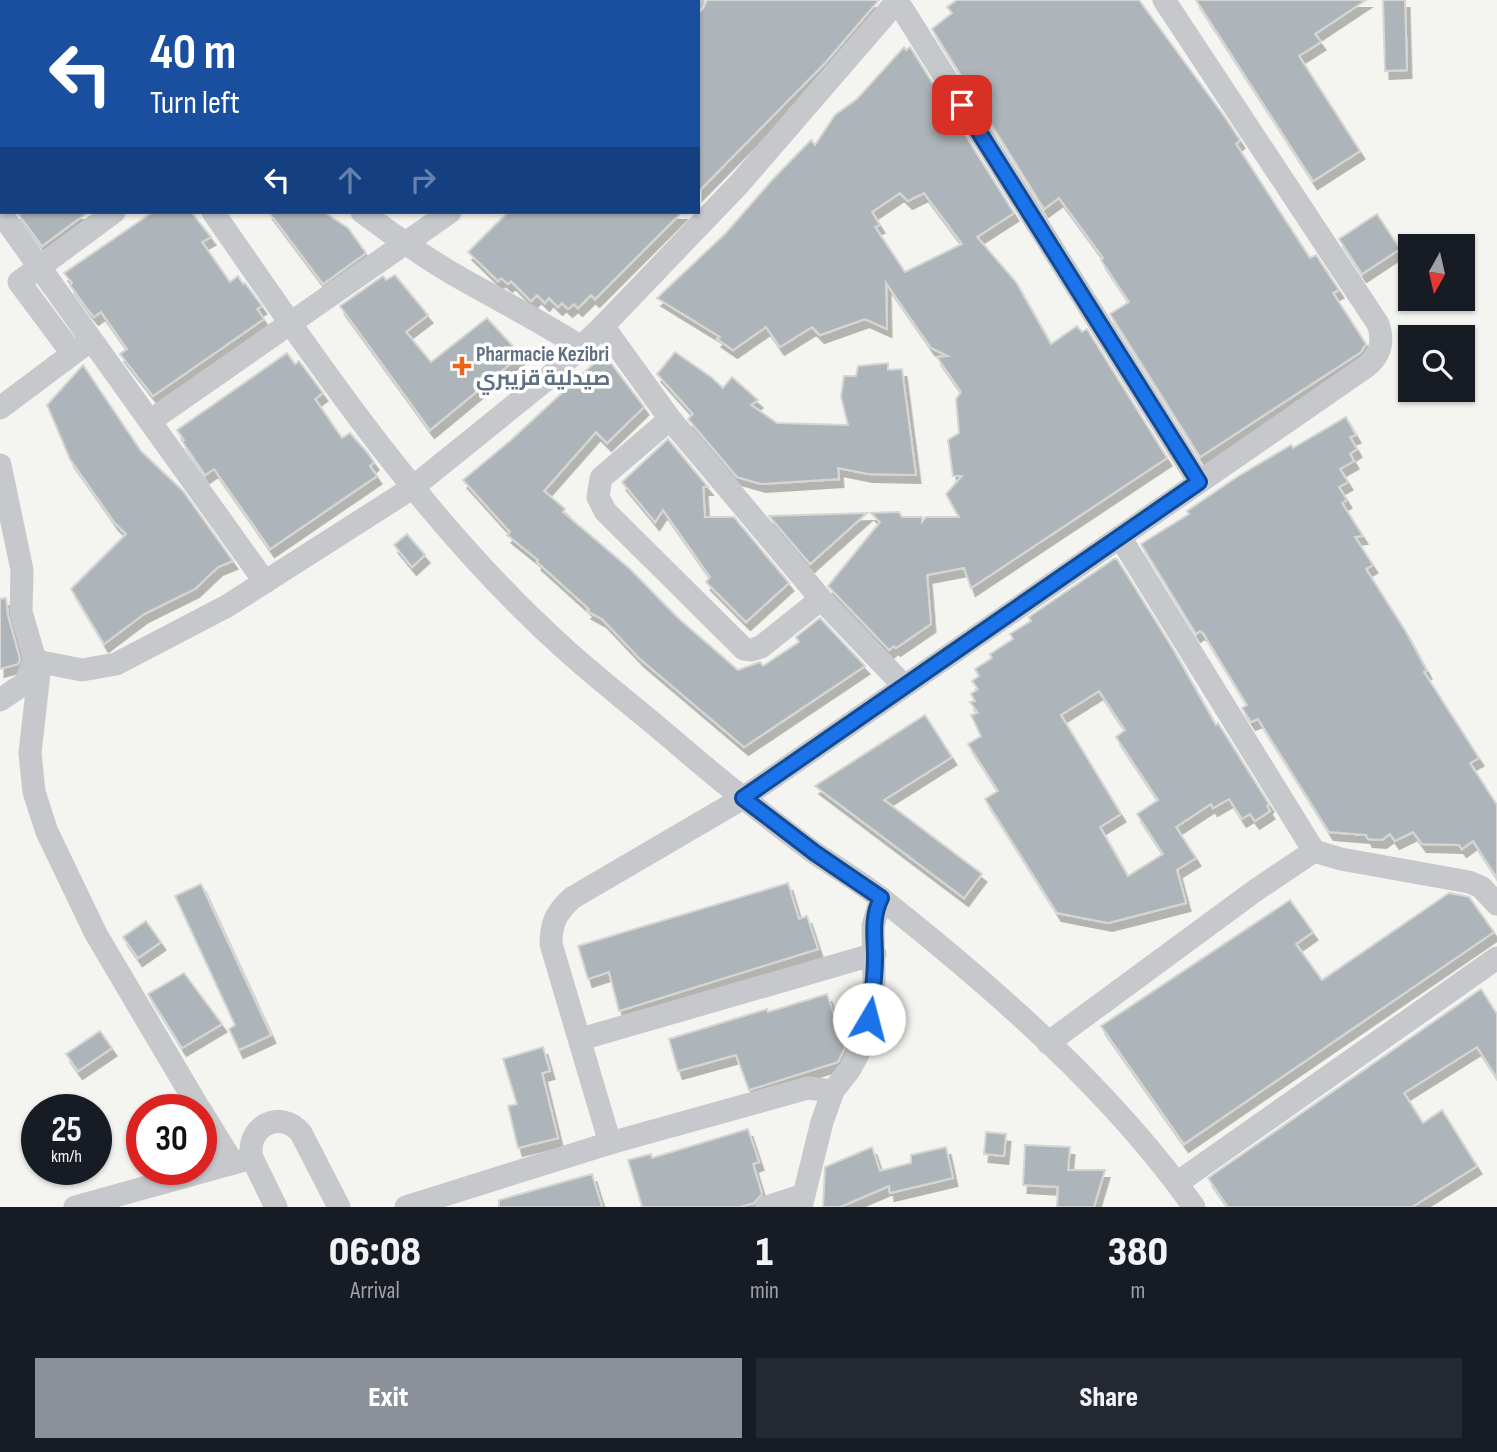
<!DOCTYPE html>
<meta charset="utf-8">
<style>
body{margin:0;font-family:"Sofia Sans Condensed",Cairo,sans-serif;background:#242831;color:#f1f3f6;height:100vh;display:flex;flex-direction:column;font-size:26px;white-space:nowrap}
*{box-sizing:border-box;margin:0}
p{font-size:23px;color:#9ea1a6}
.icon{flex:none;width:38px;height:38px;fill:none;stroke:currentColor;stroke-width:2;stroke-linecap:round;stroke-linejoin:round}
.map{position:relative;height:1207px;overflow:hidden}
.panel{display:flex;flex-direction:column;background:#171b24;flex:1}
.panel>*{flex:none}
.banner{position:absolute;left:0px;top:0px;width:700px;height:214px;box-shadow:0 2px 5px #0004;background:#1a4fa0;color:#fff;overflow:hidden}
.needle{width:46px;rotate:188deg}
.buttons{position:absolute;left:1398px;top:234px;display:grid;gap:14px}
.buttons a{display:grid;place-items:center;width:77px;height:77px;border-radius:0px;background:#171b24;box-shadow:0 2px 5px #0004;font-size:35px}
.speed{position:absolute;left:21px;top:1094px;display:flex;gap:14px;font-size:35px;font-weight:700;text-align:center}
.speed>*{display:grid;place-content:center;width:91px;height:91px;border-radius:50%;background:#171b24;box-shadow:0 2px 5px #0004;line-height:1}
.speed small{font-size:18px;font-weight:400}
.speed .limit{border:10px solid #d22;background:#fff;color:#111}
.pin{position:absolute;display:grid;place-items:center;width:60px;height:60px;color:#fff;margin:-30px;border-radius:14px;box-shadow:0 4px 10px #0006}
.me{position:absolute;width:77px;margin:-38px;rotate:8deg;stroke-linejoin:round;filter:drop-shadow(0 0 5px #0008)}
.turn{display:flex;align-items:center;gap:24px;height:147px;padding:0 35px;font-size:32px}
.turn .icon{width:91px;height:91px;stroke-width:2.5}
.turn b{display:block;font-size:49px;line-height:60px}
.lanes{display:flex;align-items:center;height:66px;padding:0 35px;background:#0003;justify-content:center;gap:35px;direction:ltr}
.lanes .off{opacity:.35}
.eta{display:flex;justify-content:space-evenly;align-items:center;height:119px;text-align:center}
.eta b{font-size:42px;font-weight:800;line-height:49px}
.button{display:flex;gap:14px;margin-top:auto;padding:14px 35px}
.button a{flex:1;height:80px;border-radius:0px;background:#8c9099;color:#fff;font-size:28px;font-weight:800;line-height:80px;text-align:center}
.button a+a{background:#242831;color:#f1f3f6}
.map>svg:first-child{display:block}
.building{fill:#aeb5ba;stroke:#d5d5d3;stroke-width:2;fill-rule:evenodd;filter:url(#shadow)}
.lines{fill:none;stroke-linecap:round;stroke-linejoin:round}
.street{stroke:#c6c8cc;stroke-width:23}
.route-casing{stroke:#114b97;stroke-width:18}
.route{stroke:#1a73e8;stroke-width:12}
.poi-dot{fill:#ee6416;stroke:#fff;stroke-width:2.5}
.labels{text-anchor:middle;dominant-baseline:central;stroke-width:7;stroke-linejoin:round;paint-order:stroke}
.poi-label{font-size:21px;font-weight:bold;fill:#616f83;stroke:#fff;text-anchor:start}
</style>
<div class="map">
<svg width="1497" height="1207" viewBox="0 0 1497 1207">
<defs>
<filter id="shadow"><feDropShadow dx="4.5" dy="8" stdDeviation="0" flood-color="#0004"/></filter>
</defs>
<rect width="100%" height="100%" fill="#f4f4f0"/>
<!-- building -->
<g class="building">
<polygon points="707,0 879,0 825,63 698,192 698,14 703,9"/>
<polygon points="957,0 1139,0 1224,116 1240,140 1236,144 1310,258 1316,255 1339,290 1333,293 1366,344 1361,352 1200,457 1110,314 1129,302 1101,260 1103,258 1059,198 1044,209 932,29 952,13 947,7"/>
<polygon points="1196,0 1366,0 1315,34 1321,42 1299,56 1360,151 1313,181"/>
<polygon points="1383,0 1405,0 1407,70 1385,71"/>
<path d="M904,47L906,50L910,47L1014,213L977,237L1016,282L1051,344L1077,326L1082,332L1087,329L1167,458L971,588L964,568L927,575L931,624L896,648L894,646L889,650L828,586L880,522L871,513L899,512L902,517H922V522L926,517H959L946,494L962,476H953L948,440L959,433L956,399L961,392L937,357L948,356L931,348L886,283L887,329L865,319L820,335L812,327L780,347L766,327L733,350L717,339L720,337L657,298L726,233L773,179L811,140L815,145L835,115L857,99ZM900,193L908,201L924,193L962,244L905,272L875,227L880,225L872,212Z"/>
<polygon points="17,212 88,212 42,246"/>
<polygon points="153,212 191,212 211,237 202,242 230,282 238,276 243,284 245,283 262,306 257,309 264,319 153,396 120,354 127,349 101,312 94,317 88,310 70,285 72,283 64,273"/>
<polygon points="269,212 324,212 348,228 366,253 323,284"/>
<polygon points="508,212 682,212 595,299 591,295 578,308 574,304 568,309 562,303 558,307 549,298 545,303 537,295 531,301 511,281 508,284 501,278 498,281 468,252"/>
<polygon points="1377,214 1400,249 1362,274 1339,239"/>
<polygon points="395,275 428,315 406,332 431,362 487,318 521,355 430,430 340,306 383,276 386,280"/>
<polygon points="675,352 711,377 723,388 732,377 758,400 751,405 777,423 848,425 841,397 844,376 856,376 858,366 888,363 888,370 902,369 916,475 868,474 838,468 839,479 761,484 737,477 688,419 693,414 657,374"/>
<polygon points="287,353 295,364 299,361 323,393 315,399 342,438 350,433 366,451 374,462 370,466 377,476 270,549 214,469 205,475 182,441 184,440 177,430"/>
<polygon points="604,354 644,407 607,443 596,432 544,491 565,509 563,512 630,569 678,618 738,670 760,662 763,666 799,642 796,637 820,618 865,666 744,747 640,659 602,619 587,611 589,609 537,562 538,560 507,535 510,532 463,480 510,441"/>
<polygon points="83,365 141,451 183,491 233,561 218,567 195,589 144,614 104,644 71,589 126,534 114,522 70,459 47,405"/>
<polygon points="1346,417 1356,435 1350,437 1357,449 1350,454 1354,461 1340,469 1348,482 1339,487 1347,500 1342,503 1363,536 1355,537 1373,565 1366,569 1406,632 1427,671 1424,672 1479,758 1470,763 1497,805 1497,878 1473,841 1462,849 1459,845 1422,844 1413,832 1395,841 1390,834 1382,840 1368,839 1366,835 1329,832 1258,719 1251,722 1242,708 1247,705 1203,633 1200,631 1196,634 1141,544 1189,514 1187,511 1237,477 1291,445 1293,448"/>
<polygon points="668,439 708,487 703,487 705,517 734,517 789,583 746,622 706,582 710,577 663,510 655,522 622,482"/>
<polygon points="867,513 810,564 769,516"/>
<polygon points="407,534 425,555 412,567 394,545"/>
<path d="M1114,559H1117L1173,649L1216,725L1218,723L1269,804L1267,806L1270,811L1255,821L1250,814L1242,819L1229,799L1213,808L1211,804L1176,827L1196,858L1177,870L1186,903L1108,923L1057,913L985,799L998,791L968,744L981,736L971,715L978,713L970,702L975,701L971,694L978,689L972,681L979,676L975,669L992,658L990,654L1013,639L1010,634L1031,621L1029,617ZM1099,691L1125,730L1116,737L1158,800L1137,814L1163,854L1128,876L1100,827L1121,814L1061,715Z"/>
<polygon points="6,598 8,616 20,659 18,664 0,669 0,599"/>
<polygon points="925,715 952,757 884,800 982,874 964,898 815,786"/>
<polygon points="788,883 799,919 807,916 818,949 619,1011 609,972 588,979 578,946"/>
<polygon points="201,884 271,1035 239,1050 229,1029 235,1025 175,896"/>
<polygon points="1449,893 1469,897 1494,932 1184,1144 1101,1026 1290,900 1313,932 1296,944 1322,980"/>
<polygon points="146,921 161,942 138,958 123,937"/>
<polygon points="184,973 222,1024 182,1048 148,994"/>
<polygon points="1481,989 1497,1014 1497,1078 1477,1047 1404,1093 1423,1123 1442,1110 1477,1166 1412,1207 1228,1207 1208,1178"/>
<polygon points="827,994 845,1048 838,1062 749,1090 736,1055 678,1071 669,1039 767,1009 768,1012"/>
<polygon points="100,1031 112,1048 78,1071 66,1054"/>
<polygon points="543,1047 550,1071 542,1073 558,1138 518,1148 508,1106 517,1104 503,1059"/>
<polygon points="748,1129 759,1162 753,1164 762,1194 754,1203 740,1207 642,1207 628,1160 651,1154 652,1158"/>
<polygon points="986,1132 1006,1134 1004,1156 984,1154"/>
<polygon points="1025,1145 1070,1147 1068,1170 1105,1170 1094,1207 1057,1207 1058,1187 1023,1185"/>
<polygon points="872,1147 880,1171 911,1163 911,1155 946,1147 953,1178 890,1193 889,1186 840,1207 823,1207 825,1167"/>
<polygon points="592,1174 602,1207 499,1207 499,1200"/>
</g>
<g class="lines">
<!-- street -->
<g class="street">
<polyline points="61,0 63,2"/>
<polyline points="311,0 314,2"/>
<polyline points="483,0 485,2"/>
<polyline points="895,0 903,10 1199,482"/>
<polyline points="384,2 385,0"/>
<polyline points="551,2 552,0"/>
<polyline points="691,2 693,0"/>
<polyline points="0,212 265,582"/>
<path d="M213,212C320,366 426,525 567,651C595,676 625,700 654,724C684,749 714,776 746,800C770,819 794,838 819,856C841,870 863,884 883,900C994,988 1112,1091 1194,1207"/>
<path d="M362,212C392,234 422,256 455,275C497,299 540,321 581,347"/>
<polyline points="603,326 670,419 821,599 904,686"/>
<polyline points="72,353 19,282 114,212"/>
<polyline points="0,408 83,346"/>
<polyline points="670,419 601,478 598,497 605,511 744,649 751,650 761,647 821,599"/>
<polyline points="150,421 450,212"/>
<polyline points="0,465 22,570 21,612 39,673 30,753 34,792 47,832 96,934 200,1110"/>
<polyline points="1120,537 1314,851"/>
<polyline points="0,700 25,683 33,664 41,662 82,670 116,664 227,606 412,488 547,379 603,326 740,183 898,0"/>
<polyline points="581,1039 875,954"/>
<polyline points="1048,1043 1256,890 1314,851 1341,859 1469,882 1481,887 1497,904"/>
<polyline points="201,1111 233,1163"/>
<path d="M610,1143L551,944C551,923 556,913 572,898L743,798L1367,366C1381,354 1384,341 1378,324L1164,0"/>
<polyline points="1177,1183 1497,958"/>
<polyline points="75,1207 252,1158"/>
<path d="M276,1207L252,1158C245,1127 280,1108 301,1133L339,1207"/>
<polyline points="406,1207 610,1143 808,1088 833,1091"/>
<polyline points="767,1207 804,1195"/>
<polyline points="801,1207 822,1122 833,1091 850,1069 860,1050 869,1019 874,981 873,926 881,898"/>
</g>
</g>
<g class="lines">
<!-- route casing -->
<g class="route-casing">
<path id="route" d="M869,1019C872,998 875,978 875,958C875,936 871,919 881,898L815,853L743,798L1199,482L962,105"/>
</g>
<!-- route -->
<use href="#route" class="route"/>
</g>
<!-- markers -->
<path class="poi-dot" d="M458.5 355.5h7v7h7v7h-7v7h-7v-7h-7v-7h7z"/>
<g class="labels">
<!-- poi labels -->
<g class="poi-label">
<text x="476" y="354">Pharmacie Kezibri<tspan x="476" dy="24">صيدلية قزيبري</tspan></text>
</g>
</g>
</svg>
<div class="buttons">
<a><svg class="needle" viewBox="-14 -14 28 28"><path d="M0-13l5 13h-10z" fill="#e53935"/><path d="M0 13l5-13h-10z" fill="#9ea1a6"/></svg></a>
<a><svg class="icon" aria-label="search" viewBox="0 0 24 24"><circle cx="10" cy="10" r="6"/><path d="M15 15l6 6"/></svg></a>
</div>
<div class="speed"><div>25<small>km/h</small></div><div class="limit">30</div></div>
<div class="pin" style="left:962px;top:105px;background:#d93025"><svg class="icon" aria-label="arrive" viewBox="0 0 24 24"><path d="M6 21V4h12l-3 4 3 4H6"/></svg></div>
<svg class="me" style="left:869px;top:1019px" viewBox="-20 -20 40 40"><circle r="19" fill="#fff"/><path d="M0-13L10 11 0 6-10 11z" fill="#1a73e8"/></svg>
<div class="banner">
<div class="turn"><svg class="icon" aria-label="left" viewBox="0 0 24 24"><path d="M17 20v-9H6M10 6l-5 5 5 5"/></svg><div><b>40 m</b>Turn left</div></div>
<div class="lanes"><svg class="icon" aria-label="left" viewBox="0 0 24 24"><path d="M17 20v-9H6M10 6l-5 5 5 5"/></svg><svg class="icon off" aria-label="ahead" viewBox="0 0 24 24"><path d="M12 20V5M6 11l6-6 6 6"/></svg><svg class="icon off" aria-label="right" viewBox="0 0 24 24"><path d="M7 20v-9h11M14 6l5 5-5 5"/></svg></div>
</div>
</div>
<section class="panel">
<div class="eta">
<div><b>06:08</b><p>Arrival</p></div>
<div><b>1</b><p>min</p></div>
<div><b>380</b><p>m</p></div>
</div>
<div class="button"><a>Exit</a><a>Share</a></div>
</section>
